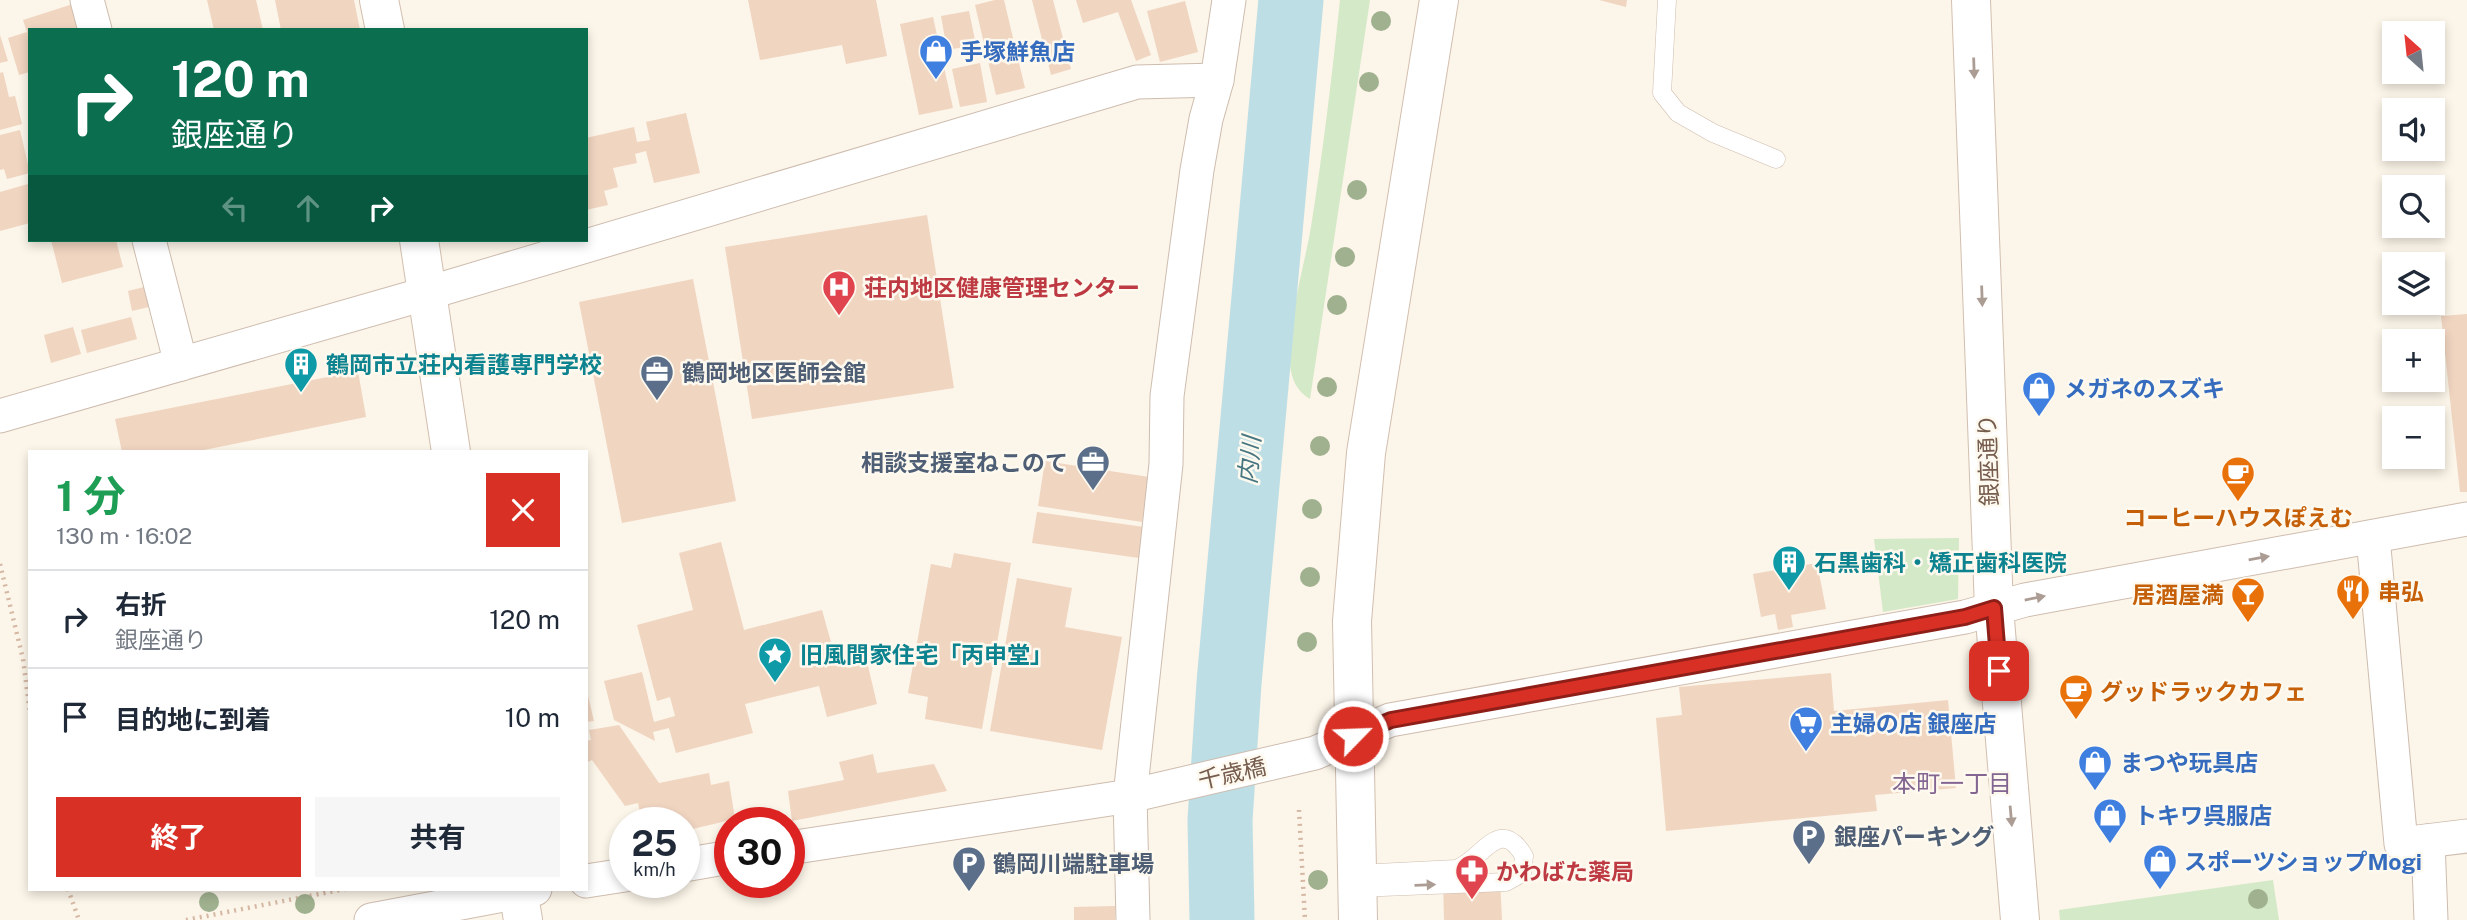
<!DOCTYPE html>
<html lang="ja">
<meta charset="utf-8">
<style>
body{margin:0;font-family:"Public Sans","Noto Sans JP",sans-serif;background:#f6f6f7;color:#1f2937;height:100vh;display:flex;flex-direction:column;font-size:26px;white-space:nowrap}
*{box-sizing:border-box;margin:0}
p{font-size:23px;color:#747a83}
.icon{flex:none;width:38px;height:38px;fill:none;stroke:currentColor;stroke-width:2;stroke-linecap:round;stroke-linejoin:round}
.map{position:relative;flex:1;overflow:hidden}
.panel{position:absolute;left:28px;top:450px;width:560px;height:441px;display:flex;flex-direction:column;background:#fff;border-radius:0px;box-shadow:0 4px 10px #0003}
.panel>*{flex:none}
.guide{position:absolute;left:28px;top:28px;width:560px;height:214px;border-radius:0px;box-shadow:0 4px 10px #0003;background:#0b6e4f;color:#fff;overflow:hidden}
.needle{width:46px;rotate:333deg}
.tools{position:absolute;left:2382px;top:21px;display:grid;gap:14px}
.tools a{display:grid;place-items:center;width:63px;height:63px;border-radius:0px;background:#fff;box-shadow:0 4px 10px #0003;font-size:35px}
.speed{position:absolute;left:609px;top:807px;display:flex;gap:14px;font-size:35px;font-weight:700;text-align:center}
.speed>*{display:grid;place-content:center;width:91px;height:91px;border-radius:50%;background:#fff;box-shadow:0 4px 10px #0003;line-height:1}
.speed small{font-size:18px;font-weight:400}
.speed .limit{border:10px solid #d22;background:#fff;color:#111}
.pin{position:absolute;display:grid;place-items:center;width:60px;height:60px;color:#fff;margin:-30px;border-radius:14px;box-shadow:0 4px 10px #0006}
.me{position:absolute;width:77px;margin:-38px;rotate:66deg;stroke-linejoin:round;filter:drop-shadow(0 0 5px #0008)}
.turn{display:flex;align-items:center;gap:24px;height:147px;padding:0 28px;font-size:32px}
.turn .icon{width:91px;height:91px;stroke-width:2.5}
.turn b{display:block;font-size:49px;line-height:60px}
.lanes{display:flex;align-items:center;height:66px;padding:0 28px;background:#0003;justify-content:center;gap:35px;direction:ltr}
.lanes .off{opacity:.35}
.round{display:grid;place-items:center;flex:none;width:74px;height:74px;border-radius:0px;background:#f6f6f7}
.summary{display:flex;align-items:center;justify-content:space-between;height:119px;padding:0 28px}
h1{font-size:42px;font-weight:700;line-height:52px;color:#1e9e55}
.button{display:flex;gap:14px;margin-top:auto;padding:14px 28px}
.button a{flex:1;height:80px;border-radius:0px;background:#d93025;color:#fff;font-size:28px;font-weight:700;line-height:80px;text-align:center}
.button a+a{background:#f6f6f7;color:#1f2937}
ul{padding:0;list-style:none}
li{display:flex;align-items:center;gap:21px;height:98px;padding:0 28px;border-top:2px solid #e0e1e3}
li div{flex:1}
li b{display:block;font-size:26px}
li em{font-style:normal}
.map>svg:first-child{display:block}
.green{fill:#d4e9c7}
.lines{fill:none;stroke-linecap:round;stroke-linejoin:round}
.river{stroke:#bddee5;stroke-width:65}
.building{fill:#f0d5c1}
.lane-casing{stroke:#cebdaf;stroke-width:19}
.street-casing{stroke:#cebdaf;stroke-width:35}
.secondary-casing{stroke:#d2bfaf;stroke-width:40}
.path{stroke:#d5b8a4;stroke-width:4.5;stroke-dasharray:2 5;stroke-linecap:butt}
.lane{stroke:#fff;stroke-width:18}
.street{stroke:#fff;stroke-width:33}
.secondary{stroke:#fff;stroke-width:38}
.tree{fill:#a0b18f}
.oneway{fill:#ac9d94}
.route-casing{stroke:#8d1f18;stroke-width:18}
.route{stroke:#d93025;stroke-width:12}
.labels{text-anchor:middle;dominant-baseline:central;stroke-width:5;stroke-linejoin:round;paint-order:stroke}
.shop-label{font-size:23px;font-weight:bold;fill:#366cbe;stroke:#fef9ef;text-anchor:start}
.health-label{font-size:23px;font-weight:bold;fill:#be3a42;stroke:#fef9ef;text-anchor:start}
.culture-label{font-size:23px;font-weight:bold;fill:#0d838f;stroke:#fef9ef;text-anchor:start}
.service-label{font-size:23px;font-weight:bold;fill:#4e5e75;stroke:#fef9ef;text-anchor:start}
.street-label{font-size:23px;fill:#755c4d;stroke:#fef9ef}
.food-label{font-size:23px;font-weight:bold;fill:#c56008;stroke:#fef9ef;text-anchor:start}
.water-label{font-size:24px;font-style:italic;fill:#447581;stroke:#fef9ef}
.neighbourhood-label{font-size:24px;fill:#836591;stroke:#fef9ef}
</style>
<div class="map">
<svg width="2467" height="920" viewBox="0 0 2467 920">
<rect width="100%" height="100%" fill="#fcf5e9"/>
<!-- green -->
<g class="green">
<path d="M1340,0H1370L1310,399C1297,392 1291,378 1290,364C1287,323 1304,268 1311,227C1323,152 1332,76 1340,0Z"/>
<polygon points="1959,538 1958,599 1883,612 1874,539"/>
<polygon points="2273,880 2279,920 2060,920 2059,910"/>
</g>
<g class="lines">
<!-- river -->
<polyline class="river" points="1222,920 1220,820 1229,683 1291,0"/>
</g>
<!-- building -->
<g class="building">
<polygon points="207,0 256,0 263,30 214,30"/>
<polygon points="275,0 354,0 360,30 281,30"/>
<polygon points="748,0 876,0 887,56 846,64 842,45 760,60"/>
<polygon points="995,0 1004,0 1025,88 996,95 975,5"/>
<polygon points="1032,0 1053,0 1071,69 1051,75"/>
<polygon points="1076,0 1131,0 1151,55 1136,61 1118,12 1083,23"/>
<polygon points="1599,0 1627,0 1626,7"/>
<polygon points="1185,1 1198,52 1160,62 1147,11"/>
<polygon points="73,4 82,30 30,30 30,72 19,75 8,38 27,32 23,20"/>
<polygon points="969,11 976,45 947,50 941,16"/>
<polygon points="933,17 953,108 919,115 900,24"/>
<polygon points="0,35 8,61 0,63"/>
<polygon points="980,63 987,102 960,107 952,69"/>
<polygon points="3,72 9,97 15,96 22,124 0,130 0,73"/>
<polygon points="686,113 700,173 654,183 646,151 635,154 637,163 613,168 618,187 604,191 608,205 586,210 586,138 634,127 637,142 650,140 646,122"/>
<polygon points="20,130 30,173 7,179 4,169 0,170 0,135"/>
<polygon points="28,184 30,223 0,231 0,192"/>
<polygon points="927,215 954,388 752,419 725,247"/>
<polygon points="51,240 116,240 123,267 62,283"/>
<polygon points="693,279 736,501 622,523 579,302"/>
<polygon points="148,286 153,306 132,311 128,291"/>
<polygon points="2467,314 2467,492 2460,492 2441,316"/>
<polygon points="131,317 137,339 87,353 81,330"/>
<polygon points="73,327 81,354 51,363 44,335"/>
<polygon points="358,371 366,417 194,452 122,452 115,419"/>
<polygon points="1045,461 1149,477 1142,522 1038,506"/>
<polygon points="1037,512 1144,527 1139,558 1032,543"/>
<polygon points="721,542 744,630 822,610 834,653 863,645 877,704 827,717 819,686 745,704 753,733 676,753 669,728 653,732 655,741 614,720 604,681 642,672 654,722 675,716 670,697 657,701 637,625 693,610 679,553"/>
<polygon points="954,553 1011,563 982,729 925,719 928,697 908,693 931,564 951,568"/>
<polygon points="1817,563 1826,609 1791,615 1793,627 1778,630 1775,614 1761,617 1753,574"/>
<polygon points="1017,578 1072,588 1065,627 1122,637 1102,750 990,731"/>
<polygon points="1831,673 1834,711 1948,700 1956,788 1875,795 1877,811 1666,831 1656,718 1682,715 1679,687"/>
<polygon points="586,687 594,721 586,722"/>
<polygon points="619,725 659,783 709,773 711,785 729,781 735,819 684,831 684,822 642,822 638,803 625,806 592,760 586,763 586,741 591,740 589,730"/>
<polygon points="873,754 877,773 934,764 947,791 792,821 788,791 844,780 839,762"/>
<polygon points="1500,879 1502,920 1444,920 1443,881"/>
<polygon points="1115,906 1115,920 1074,920 1074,907"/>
</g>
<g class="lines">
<!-- lane casing -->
<g class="lane-casing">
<g id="lane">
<polyline points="1667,0 1662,93 1678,113 1713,133 1776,159"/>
<path d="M1357,874L1456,869C1482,861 1499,814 1524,856L1522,873L1506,882L1357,888"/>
</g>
</g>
<!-- street casing -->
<g class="street-casing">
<g id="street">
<polyline points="87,0 95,30"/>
<polyline points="149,240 181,364"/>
<polyline points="0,416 428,293 1137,82 1217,80"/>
<polyline points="2373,537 2401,844 2467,836"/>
<polyline points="2428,841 2431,920"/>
<polyline points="789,848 1130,796 1315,753 1390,720 1965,617 2025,600 2467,519"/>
<polyline points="684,865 730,857"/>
<polyline points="586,881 625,875"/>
<polyline points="371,920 535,889"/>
<polyline points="1133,920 1130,796 1166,464 1167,396 1197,170 1206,119 1217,80 1229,0"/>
</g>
</g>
<!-- secondary casing -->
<g class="secondary-casing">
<g id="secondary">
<polyline points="379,0 385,30"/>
<polyline points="1971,0 1994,608 2020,920"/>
<polyline points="419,240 451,452"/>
<polyline points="518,889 523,920"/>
<polyline points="1358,920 1352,621 1366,453 1439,0"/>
</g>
</g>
<!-- path -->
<g class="path">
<polyline points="0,564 23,659 30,713"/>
<polyline points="1299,810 1305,920"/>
<polyline points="68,889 79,920"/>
<polyline points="186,920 345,889"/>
</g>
<!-- lane -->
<use href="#lane" class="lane"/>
<!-- street -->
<use href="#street" class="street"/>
<!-- secondary -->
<use href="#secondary" class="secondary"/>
</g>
<!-- trees -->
<g class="tree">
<circle cx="1381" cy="21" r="10"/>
<circle cx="1369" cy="82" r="10"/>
<circle cx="1357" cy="190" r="10"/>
<circle cx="1345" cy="257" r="10"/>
<circle cx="1337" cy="305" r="10"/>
<circle cx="1327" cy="387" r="10"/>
<circle cx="1320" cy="446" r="10"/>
<circle cx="1312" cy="509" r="10"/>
<circle cx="1310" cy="577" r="10"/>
<circle cx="1307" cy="642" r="10"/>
<circle cx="1318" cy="880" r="10"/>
<circle cx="2258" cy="899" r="10"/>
<circle cx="209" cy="902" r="10"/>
<circle cx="305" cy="904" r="10"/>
</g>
<!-- one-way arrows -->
<defs><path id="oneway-solid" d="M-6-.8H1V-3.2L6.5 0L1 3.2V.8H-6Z" transform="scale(1.75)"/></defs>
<g class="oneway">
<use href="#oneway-solid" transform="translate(1974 68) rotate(88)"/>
<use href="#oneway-solid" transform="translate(1982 296) rotate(88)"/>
<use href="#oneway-solid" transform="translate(2259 558) rotate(-10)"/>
<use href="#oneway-solid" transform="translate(2035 598) rotate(-11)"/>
<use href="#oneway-solid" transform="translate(2011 816) rotate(85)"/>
<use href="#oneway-solid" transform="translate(1425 885) rotate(-2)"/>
</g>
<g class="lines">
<!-- route casing -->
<g class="route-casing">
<polyline id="route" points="1353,736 1391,720 1965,617 1994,608 1999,671"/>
</g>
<!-- route -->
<use href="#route" class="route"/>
</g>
<!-- icons -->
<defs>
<g id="shop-pin" transform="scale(1.75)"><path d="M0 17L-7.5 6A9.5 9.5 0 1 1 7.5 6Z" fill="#3f7fe0" stroke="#fef9ef"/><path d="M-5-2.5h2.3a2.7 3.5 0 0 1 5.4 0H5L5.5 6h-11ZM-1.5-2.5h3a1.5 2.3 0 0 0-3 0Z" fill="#fff"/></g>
<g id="hospital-pin" transform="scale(1.75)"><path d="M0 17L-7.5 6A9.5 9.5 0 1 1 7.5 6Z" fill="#e0444e" stroke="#fef9ef"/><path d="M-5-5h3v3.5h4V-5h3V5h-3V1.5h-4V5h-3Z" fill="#fff"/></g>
<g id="building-pin" transform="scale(1.75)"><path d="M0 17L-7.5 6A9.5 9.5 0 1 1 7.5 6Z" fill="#0f9aa8" stroke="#fef9ef"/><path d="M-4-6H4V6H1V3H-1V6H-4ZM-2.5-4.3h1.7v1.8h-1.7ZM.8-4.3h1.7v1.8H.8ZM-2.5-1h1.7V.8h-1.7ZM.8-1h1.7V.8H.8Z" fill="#fff"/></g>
<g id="office-pin" transform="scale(1.75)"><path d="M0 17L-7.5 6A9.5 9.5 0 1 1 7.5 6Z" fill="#5c6f8a" stroke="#fef9ef"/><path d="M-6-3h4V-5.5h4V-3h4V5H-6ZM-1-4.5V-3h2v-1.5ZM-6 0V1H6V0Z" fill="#fff"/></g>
<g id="cafe-pin" transform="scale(1.75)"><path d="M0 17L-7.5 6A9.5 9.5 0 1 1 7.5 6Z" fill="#e8710a" stroke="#fef9ef"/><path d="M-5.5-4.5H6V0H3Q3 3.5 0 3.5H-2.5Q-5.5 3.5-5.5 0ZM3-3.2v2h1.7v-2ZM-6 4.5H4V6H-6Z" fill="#fff"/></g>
<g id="restaurant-pin" transform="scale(1.75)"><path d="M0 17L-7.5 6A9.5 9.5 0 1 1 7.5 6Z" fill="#e8710a" stroke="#fef9ef"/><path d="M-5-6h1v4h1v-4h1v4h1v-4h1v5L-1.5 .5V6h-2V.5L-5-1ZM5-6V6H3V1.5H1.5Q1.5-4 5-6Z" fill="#fff"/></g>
<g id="bar-pin" transform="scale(1.75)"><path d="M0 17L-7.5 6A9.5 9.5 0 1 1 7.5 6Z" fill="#e8710a" stroke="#fef9ef"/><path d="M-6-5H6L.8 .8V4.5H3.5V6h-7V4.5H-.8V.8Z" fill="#fff"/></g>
<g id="sight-pin" transform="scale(1.75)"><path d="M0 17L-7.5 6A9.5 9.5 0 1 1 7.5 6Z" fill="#0f9aa8" stroke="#fef9ef"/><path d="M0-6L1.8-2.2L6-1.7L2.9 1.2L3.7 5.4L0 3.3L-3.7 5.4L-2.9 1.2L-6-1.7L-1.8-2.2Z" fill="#fff"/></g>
<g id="supermarket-pin" transform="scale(1.75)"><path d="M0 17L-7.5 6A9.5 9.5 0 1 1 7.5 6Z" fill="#3f7fe0" stroke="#fef9ef"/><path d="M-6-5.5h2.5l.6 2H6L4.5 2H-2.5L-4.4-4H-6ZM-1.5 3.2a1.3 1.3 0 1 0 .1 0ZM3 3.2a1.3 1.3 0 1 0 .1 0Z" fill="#fff"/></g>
<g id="parking-pin" transform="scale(1.75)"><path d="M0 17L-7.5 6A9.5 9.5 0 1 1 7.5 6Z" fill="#5c6f8a" stroke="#fef9ef"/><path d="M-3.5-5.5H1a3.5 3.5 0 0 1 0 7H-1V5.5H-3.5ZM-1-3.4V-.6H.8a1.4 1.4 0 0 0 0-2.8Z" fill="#fff"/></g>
<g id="pharmacy-pin" transform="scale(1.75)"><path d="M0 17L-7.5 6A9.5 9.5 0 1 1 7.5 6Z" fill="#e0444e" stroke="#fef9ef"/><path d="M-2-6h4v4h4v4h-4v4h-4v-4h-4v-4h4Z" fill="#fff"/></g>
</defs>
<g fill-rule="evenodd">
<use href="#shop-pin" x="936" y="51"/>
<use href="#hospital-pin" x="839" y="287"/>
<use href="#building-pin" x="301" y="364"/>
<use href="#office-pin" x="657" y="372"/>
<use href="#shop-pin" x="2039" y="388"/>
<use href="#office-pin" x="1093" y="462"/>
<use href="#cafe-pin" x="2238" y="473"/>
<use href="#building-pin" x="1789" y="562"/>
<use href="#restaurant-pin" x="2353" y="591"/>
<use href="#bar-pin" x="2248" y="594"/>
<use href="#sight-pin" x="775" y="654"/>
<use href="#cafe-pin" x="2076" y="691"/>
<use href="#supermarket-pin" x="1806" y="723"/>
<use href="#shop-pin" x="2095" y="762"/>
<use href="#shop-pin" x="2110" y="815"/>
<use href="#parking-pin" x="1809" y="836"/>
<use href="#shop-pin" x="2160" y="861"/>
<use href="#parking-pin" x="969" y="863"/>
<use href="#pharmacy-pin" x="1472" y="871"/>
</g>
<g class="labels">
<!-- shop labels -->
<g class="shop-label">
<text x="960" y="51">手塚鮮魚店</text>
<text x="2064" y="388">メガネのスズキ</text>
<text x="1830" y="723">主婦の店 銀座店</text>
<text x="2120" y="762">まつや玩具店</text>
<text x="2134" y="815">トキワ呉服店</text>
<text x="2184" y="861">スポーツショップMogi</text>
</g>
<!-- health labels -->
<g class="health-label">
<text x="864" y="287">荘内地区健康管理センター</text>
<text x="1496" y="871">かわばた薬局</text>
</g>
<!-- culture labels -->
<g class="culture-label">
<text x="326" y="364">鶴岡市立荘内看護専門学校</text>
<text x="1814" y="562">石黒歯科・矯正歯科医院</text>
<text x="800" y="654">旧風間家住宅「丙申堂」</text>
</g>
<!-- service labels -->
<g class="service-label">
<text x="682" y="372">鶴岡地区医師会館</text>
<text x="1068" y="462" text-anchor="end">相談支援室ねこのて</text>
<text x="1834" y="836">銀座パーキング</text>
<text x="993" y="863">鶴岡川端駐車場</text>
</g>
<!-- street labels -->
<g class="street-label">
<text transform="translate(1988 460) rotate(-92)">銀座通り</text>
<text transform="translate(1232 773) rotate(-13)">千歳橋</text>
</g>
<!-- food labels -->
<g class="food-label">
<text x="2238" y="517" text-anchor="middle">コーヒーハウスぽえむ</text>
<text x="2378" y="591">串弘</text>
<text x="2224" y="594" text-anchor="end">居酒屋満</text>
<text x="2100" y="691">グッドラックカフェ</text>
</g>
<!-- water labels -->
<g class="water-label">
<text transform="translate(1249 460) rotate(-85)">内川</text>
</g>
<!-- neighbourhood labels -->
<g class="neighbourhood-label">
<text x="1952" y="783">本町一丁目</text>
</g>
</g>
</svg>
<div class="tools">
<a><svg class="needle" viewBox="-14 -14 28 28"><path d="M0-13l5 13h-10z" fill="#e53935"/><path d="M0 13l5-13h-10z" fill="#747a83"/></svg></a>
<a><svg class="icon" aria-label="sound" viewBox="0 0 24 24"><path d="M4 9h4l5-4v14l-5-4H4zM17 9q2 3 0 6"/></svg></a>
<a><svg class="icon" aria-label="search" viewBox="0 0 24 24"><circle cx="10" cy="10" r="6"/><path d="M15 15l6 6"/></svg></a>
<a><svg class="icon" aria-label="layers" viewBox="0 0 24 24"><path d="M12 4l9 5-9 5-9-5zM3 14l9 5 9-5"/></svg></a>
<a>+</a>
<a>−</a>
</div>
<div class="speed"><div>25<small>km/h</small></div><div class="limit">30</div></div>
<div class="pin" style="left:1999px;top:671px;background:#d93025"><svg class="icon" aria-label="arrive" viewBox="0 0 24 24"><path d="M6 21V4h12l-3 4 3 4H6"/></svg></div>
<svg class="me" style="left:1353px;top:736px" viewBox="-20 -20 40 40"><circle r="17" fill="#d93025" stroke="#fff" stroke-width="3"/><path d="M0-11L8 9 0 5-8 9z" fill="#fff"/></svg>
<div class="guide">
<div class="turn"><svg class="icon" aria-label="right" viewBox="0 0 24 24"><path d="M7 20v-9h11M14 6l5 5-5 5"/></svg><div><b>120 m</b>銀座通り</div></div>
<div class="lanes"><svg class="icon off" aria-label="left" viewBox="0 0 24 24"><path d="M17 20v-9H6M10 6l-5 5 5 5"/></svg><svg class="icon off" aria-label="ahead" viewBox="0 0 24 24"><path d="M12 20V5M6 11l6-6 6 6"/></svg><svg class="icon" aria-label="right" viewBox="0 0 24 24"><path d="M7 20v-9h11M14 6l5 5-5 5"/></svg></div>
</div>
<section class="panel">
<div class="summary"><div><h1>1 分</h1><p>130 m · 16:02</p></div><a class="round" style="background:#d93025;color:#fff"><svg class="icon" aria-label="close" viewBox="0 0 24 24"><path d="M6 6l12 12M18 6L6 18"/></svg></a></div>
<ul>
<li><svg class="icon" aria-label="right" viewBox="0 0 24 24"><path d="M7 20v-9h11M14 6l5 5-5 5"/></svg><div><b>右折</b><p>銀座通り</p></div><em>120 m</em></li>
<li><svg class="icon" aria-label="arrive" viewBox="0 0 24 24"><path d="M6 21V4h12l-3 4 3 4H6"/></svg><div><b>目的地に到着</b></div><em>10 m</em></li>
</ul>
<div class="button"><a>終了</a><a>共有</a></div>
</section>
</div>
